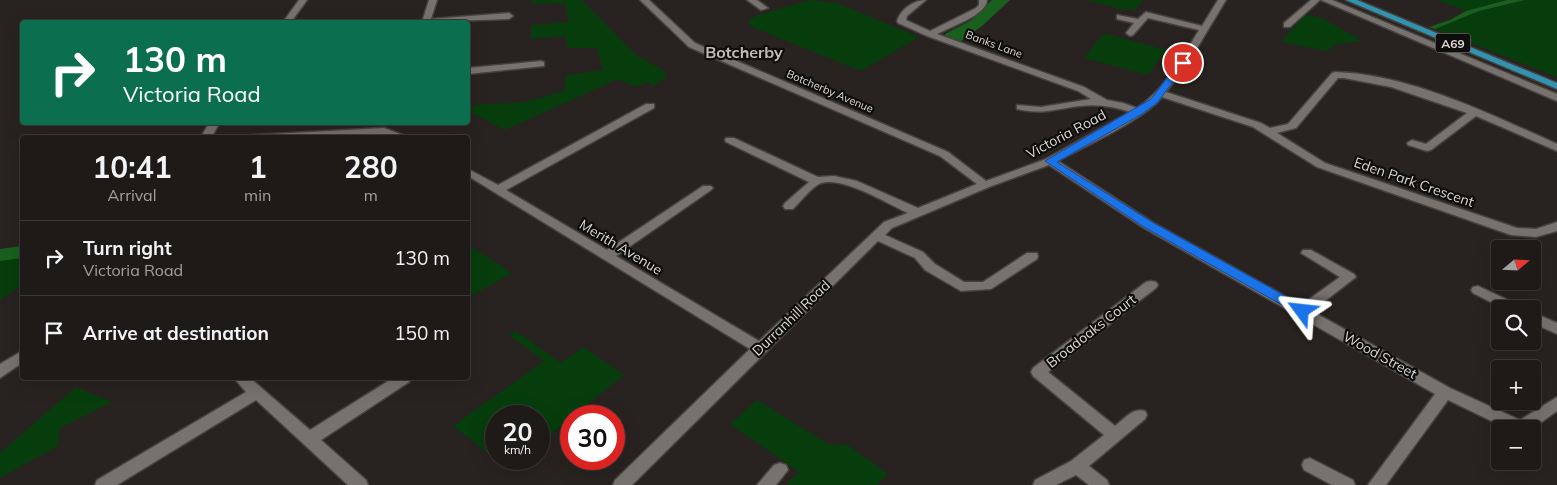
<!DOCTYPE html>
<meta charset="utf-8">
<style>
body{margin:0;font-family:Mulish,sans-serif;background:#2b2725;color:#f1f3f6;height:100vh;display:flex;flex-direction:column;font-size:19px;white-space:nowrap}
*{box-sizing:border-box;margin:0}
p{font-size:16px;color:#a1a1a2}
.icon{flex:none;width:28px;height:28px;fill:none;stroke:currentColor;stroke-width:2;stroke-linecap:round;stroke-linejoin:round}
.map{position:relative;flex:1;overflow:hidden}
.side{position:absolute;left:20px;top:135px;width:450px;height:245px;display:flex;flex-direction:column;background:#1e1a18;border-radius:5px;box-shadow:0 5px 20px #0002,0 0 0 1px #3c3837}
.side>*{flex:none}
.hud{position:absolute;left:20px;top:20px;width:450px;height:105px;border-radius:5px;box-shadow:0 5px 20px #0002,0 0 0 1px #3c3837;background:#0b6e4f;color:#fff;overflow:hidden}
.needle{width:32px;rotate:71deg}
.tools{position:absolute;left:1491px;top:240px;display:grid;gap:10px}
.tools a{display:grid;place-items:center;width:50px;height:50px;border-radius:5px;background:#1e1a18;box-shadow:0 5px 20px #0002,0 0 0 1px #3c3837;font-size:25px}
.speed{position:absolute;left:485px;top:405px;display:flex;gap:10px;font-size:25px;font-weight:700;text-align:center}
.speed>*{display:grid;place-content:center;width:65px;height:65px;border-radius:50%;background:#1e1a18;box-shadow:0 5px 20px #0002,0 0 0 1px #3c3837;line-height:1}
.speed small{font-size:12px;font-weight:400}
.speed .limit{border:8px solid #d22;background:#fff;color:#111}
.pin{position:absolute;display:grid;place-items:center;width:42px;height:42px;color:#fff;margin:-21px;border:2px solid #fff;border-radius:50%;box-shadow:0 1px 5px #0007}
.me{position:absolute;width:55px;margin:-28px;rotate:300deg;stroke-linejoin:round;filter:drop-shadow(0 0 4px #0008)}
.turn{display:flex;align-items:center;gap:18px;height:105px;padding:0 20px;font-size:22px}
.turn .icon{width:65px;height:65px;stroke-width:2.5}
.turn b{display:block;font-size:35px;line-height:42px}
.eta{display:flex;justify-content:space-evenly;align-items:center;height:85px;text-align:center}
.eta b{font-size:30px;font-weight:700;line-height:35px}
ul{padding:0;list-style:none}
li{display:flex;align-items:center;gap:15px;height:75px;padding:0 20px;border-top:1px solid #3c3837}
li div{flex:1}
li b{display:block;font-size:19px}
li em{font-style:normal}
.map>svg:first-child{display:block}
.green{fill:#073d0c}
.forest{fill:#19601e}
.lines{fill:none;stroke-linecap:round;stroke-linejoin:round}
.minor-casing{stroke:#45413f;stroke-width:3}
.major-casing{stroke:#45413f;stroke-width:3}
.minor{fill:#78726f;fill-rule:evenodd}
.major{fill:#3094b1;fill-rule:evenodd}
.route{fill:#1a73e8;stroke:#114b97}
.labels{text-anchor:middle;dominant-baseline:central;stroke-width:4.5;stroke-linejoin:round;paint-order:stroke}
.far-street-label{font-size:11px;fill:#dbd8d6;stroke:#0f0d0b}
.shield{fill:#0f0d0b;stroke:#9e9b99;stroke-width:1}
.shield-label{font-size:12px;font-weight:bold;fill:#dbd8d6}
.street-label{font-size:14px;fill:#dbd8d6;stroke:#0f0d0b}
.far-district-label{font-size:16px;font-weight:bold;fill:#c3bdb9;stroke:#0f0d0b}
</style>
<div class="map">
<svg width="1557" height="485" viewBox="0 0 1557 485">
<rect width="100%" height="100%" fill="#282320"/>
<!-- green -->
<g class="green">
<polygon points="531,0 582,0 635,54 666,72 665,78 653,86 648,82 635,87 618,79 505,130 468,111 475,105 525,102 564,91 566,75 603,70 597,48 568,48 565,36 531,39 531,25 569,22 565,3 534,4"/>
<polygon points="810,0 837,3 919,37 861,71 752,27 748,22 751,18 759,15"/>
<polygon points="1086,0 1143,0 1135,10 1120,9"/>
<polygon points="1437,0 1507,0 1466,11"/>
<polygon points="1525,0 1557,0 1557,77 1435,29 1479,11"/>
<polygon points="1306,14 1324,19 1363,41 1337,44 1327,51 1281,42"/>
<polygon points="1104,33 1166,50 1148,75 1084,58"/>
<polygon points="468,245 512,273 468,298"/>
<polygon points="22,258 22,285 0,300 0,261"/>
<polygon points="516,331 561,363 583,347 624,375 539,444 539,416 496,416 496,459 505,459 497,460 453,426 544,361 509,335"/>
<polygon points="76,387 112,402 60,428 58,446 0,478 0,453"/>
<polygon points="757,400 828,444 848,445 888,474 877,485 786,485 799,472 730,424"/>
</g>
<!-- forest -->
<g class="forest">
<polygon points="992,0 1010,0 982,26 961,41 945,38 945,34 970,21"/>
<polygon points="1507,0 1525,0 1479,11 1435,29 1429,27 1450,20 1466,11"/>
<polygon points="22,246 22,258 0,261 0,249"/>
</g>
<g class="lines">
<!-- minor casing -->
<g class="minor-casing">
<g id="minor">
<polygon points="299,0 307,0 291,22 283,22"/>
<polygon points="429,0 437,0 431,19 509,13 513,16 509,19 422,22"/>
<path d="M640,0H649L695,43L948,152L986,181L1046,159L1130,112C1113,106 1097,104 1080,106C1055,109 1043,115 1017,109V105L1041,107L1091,99L1078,91L927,36L898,23L897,21C901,9 914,0 926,0L907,16L906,20L930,31L976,8L979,5V0H987C987,15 950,27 937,34L1084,87L1107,100L1123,103L1137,108C1164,90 1182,58 1199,30L1148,18L1133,35L1130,36L1126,33L1134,23L1117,19V15L1138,19L1146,12L1202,26L1218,0H1226L1188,63L1166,92L1261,123L1270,128L1288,124L1332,73L1335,72C1409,74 1490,114 1557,144V151L1476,116L1431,150L1427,151L1408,145L1407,143L1412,140L1426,144L1467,113L1391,87L1344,78H1338L1296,128L1277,133L1325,163L1517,228L1536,229L1557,222V231L1536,237L1511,235L1317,167L1253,127L1162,97C1147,118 1083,147 1058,161L1152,222L1301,305L1340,277L1301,253L1303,250H1311L1354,274L1356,277L1312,311L1450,388L1520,420L1557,397V411L1532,429H1508L1448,400L1386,485H1368L1435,394L1144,228L1049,165L989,187L892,228L885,235L923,252L935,264L964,282H983L1027,253H1037L1038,256L1037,259L991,289L961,291L925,270L915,258L878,241L632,485H613L615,480L750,349L468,176V169L498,185L646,104H654V108L506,190L607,250L703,186H711L713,188L711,190L616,256L759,341L884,222L908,213C888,204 840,174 819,184C810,189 801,201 793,209H785L783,206L785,203L809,182L726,142L725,140L726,138H734L818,177L834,176L857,181L918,208L977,184L940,156L689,47Z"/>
<polygon points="747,0 757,0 768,8 761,10"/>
<polygon points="1311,0 1320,0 1290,27 1284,27 1284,23"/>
<polygon points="1321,0 1332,0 1557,94 1557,101"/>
<polygon points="541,61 544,62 544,66 468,74 468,68"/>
<polygon points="210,122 220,122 211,138 200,138"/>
<polygon points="384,128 411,138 394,138 383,134 322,138 248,138 253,135"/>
<path d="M1151,281L1156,282L1158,285L1156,288L1048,372L1115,426C1124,419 1133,407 1145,411L1147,415L1145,419L1089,466L1107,480L1109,485H1089L1076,475L1056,485H1033L1035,480L1071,461L1104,435L1033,376L1031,372L1033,368L1146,282Z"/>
<polygon points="1478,286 1521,306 1523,309 1504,309 1473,293 1471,290 1473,287"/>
<polygon points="1532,312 1557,323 1557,334 1532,323"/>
<polygon points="22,351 22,363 0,378 0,364"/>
<polygon points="234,378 250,378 310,430 393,378 411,378 409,382 321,440 366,480 368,485 348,485 256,400 117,485 95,485 97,480 246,392"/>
<polygon points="1310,458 1353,480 1355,485 1332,485 1304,470 1302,465 1304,460"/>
<polygon points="780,463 786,465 788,470 776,485 757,485 774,465"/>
</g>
</g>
<!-- major casing -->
<g class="major-casing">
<polygon id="major" points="1346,0 1357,0 1557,83 1557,89"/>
</g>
<!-- minor -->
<use href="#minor" class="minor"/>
<!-- major -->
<use href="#major" class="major"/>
</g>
<!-- route -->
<polygon class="route" points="1180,61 1187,63 1157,103 1142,114 1057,162 1152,222 1307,308 1309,311 1307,314 1298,314 1144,227 1045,161 1151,99"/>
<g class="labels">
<!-- far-street labels -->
<g class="far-street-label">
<text transform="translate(994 44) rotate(20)">Banks Lane</text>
<text transform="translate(830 91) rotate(23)">Botcherby Avenue</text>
</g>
<!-- shield labels -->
<rect class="shield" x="1435.5" y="33.5" width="35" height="19" rx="4"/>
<g class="shield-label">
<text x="1453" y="43">A69</text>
</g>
<!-- street labels -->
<g class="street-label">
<text transform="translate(1066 134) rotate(-28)">Victoria Road</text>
<text transform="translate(1414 182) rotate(19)">Eden Park Crescent</text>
<text transform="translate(621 247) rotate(31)">Merith Avenue</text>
<text transform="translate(791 318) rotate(-44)">Durranhill Road</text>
<text transform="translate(1091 331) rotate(-38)">Broadoaks Court</text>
<text transform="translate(1380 355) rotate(29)">Wood Street</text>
</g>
<!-- far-district labels -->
<g class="far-district-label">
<text x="744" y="52">Botcherby</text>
</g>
</g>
</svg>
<div class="tools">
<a><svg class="needle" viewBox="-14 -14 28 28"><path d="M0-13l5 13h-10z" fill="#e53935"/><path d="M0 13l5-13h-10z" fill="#a1a1a2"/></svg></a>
<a><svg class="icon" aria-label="search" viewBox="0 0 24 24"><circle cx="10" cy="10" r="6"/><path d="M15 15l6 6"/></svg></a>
<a>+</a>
<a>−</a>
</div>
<div class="speed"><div>20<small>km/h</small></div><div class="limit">30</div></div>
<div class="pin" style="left:1183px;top:63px;background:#d93025"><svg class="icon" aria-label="arrive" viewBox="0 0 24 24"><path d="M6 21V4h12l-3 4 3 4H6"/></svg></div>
<svg class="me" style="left:1302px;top:311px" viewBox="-20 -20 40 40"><path d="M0-17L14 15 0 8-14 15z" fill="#1a73e8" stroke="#fff" stroke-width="4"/></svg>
<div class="hud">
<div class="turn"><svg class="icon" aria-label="right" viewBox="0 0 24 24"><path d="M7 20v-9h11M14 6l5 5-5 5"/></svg><div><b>130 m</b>Victoria Road</div></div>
</div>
<section class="side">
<div class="eta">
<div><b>10:41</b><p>Arrival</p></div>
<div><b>1</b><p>min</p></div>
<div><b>280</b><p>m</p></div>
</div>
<ul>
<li><svg class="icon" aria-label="right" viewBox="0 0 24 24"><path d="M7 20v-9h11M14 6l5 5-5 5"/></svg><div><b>Turn right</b><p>Victoria Road</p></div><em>130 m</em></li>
<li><svg class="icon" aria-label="arrive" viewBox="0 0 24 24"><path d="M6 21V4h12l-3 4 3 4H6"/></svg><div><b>Arrive at destination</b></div><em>150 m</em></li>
</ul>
</section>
</div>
